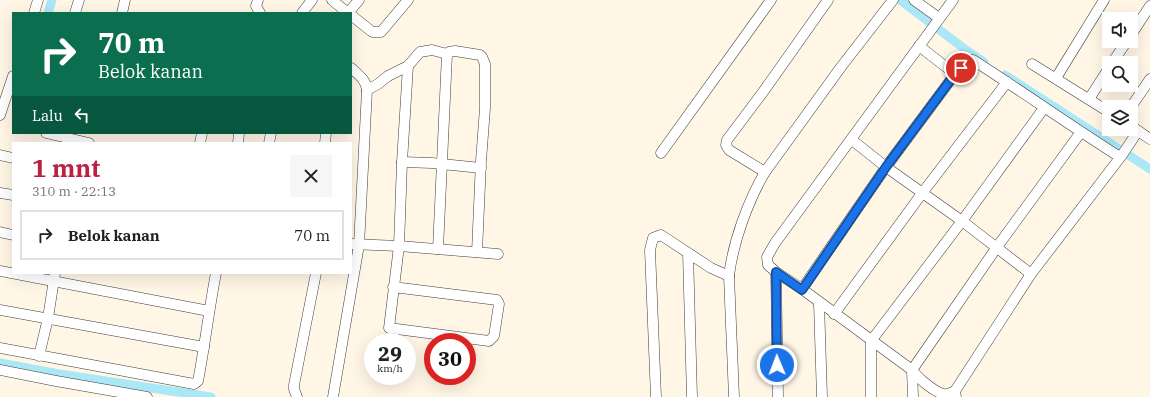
<!DOCTYPE html>
<html lang="id">
<meta charset="utf-8">
<style>
body{margin:0;font-family:"IBM Plex Serif",serif;background:#f6f6f6;color:#202124;height:100vh;display:flex;flex-direction:column;font-size:15px;white-space:nowrap}
*{box-sizing:border-box;margin:0}
p{font-size:13px;color:#757577}
.icon{flex:none;width:22px;height:22px;fill:none;stroke:currentColor;stroke-width:2;stroke-linecap:round;stroke-linejoin:round}
.map{position:relative;flex:1;overflow:hidden}
.details{position:absolute;left:12px;top:142px;width:340px;height:132px;display:flex;flex-direction:column;background:#fff;border-radius:0px;box-shadow:0 4px 16px #0002}
.details>*{flex:none}
.banner{position:absolute;left:12px;top:12px;width:340px;height:122px;border-radius:0px;box-shadow:0 4px 16px #0002;background:#0b6e4f;color:#fff;overflow:hidden}
.controls{position:absolute;left:1102px;top:12px;display:grid;gap:8px}
.controls a{display:grid;place-items:center;width:36px;height:36px;border-radius:0px;background:#fff;box-shadow:0 4px 16px #0002;font-size:20px}
.speed{position:absolute;left:364px;top:333px;display:flex;gap:8px;font-size:20px;font-weight:700;text-align:center}
.speed>*{display:grid;place-content:center;width:52px;height:52px;border-radius:50%;background:#fff;box-shadow:0 4px 16px #0002;line-height:1}
.speed small{font-size:10px;font-weight:400}
.speed .limit{border:6px solid #d22;background:#fff;color:#111}
.pin{position:absolute;display:grid;place-items:center;width:34px;height:34px;color:#fff;margin:-17px;border:2px solid #fff;border-radius:50%;box-shadow:0 1px 4px #0007}
.me{position:absolute;width:44px;margin:-22px;rotate:359deg;stroke-linejoin:round;filter:drop-shadow(0 0 3px #0008)}
.turn{display:flex;align-items:center;gap:14px;height:84px;padding:0 20px;font-size:18px}
.turn .icon{width:52px;height:52px;stroke-width:2.5}
.turn b{display:block;font-size:28px;line-height:34px}
.then{display:flex;align-items:center;height:38px;padding:0 20px;background:#0003;gap:8px;font-size:15px}
.round{display:grid;place-items:center;flex:none;width:42px;height:42px;border-radius:0px;background:#f6f6f6}
.headline{display:flex;align-items:center;justify-content:space-between;height:68px;padding:0 20px}
h1{font-size:24px;font-weight:700;line-height:30px;color:#ba2143}
ul{padding:0;list-style:none}
li{display:flex;align-items:center;gap:12px;height:50px;margin:0 8px 6px;padding:0 12px;border:2px solid #e0e0e0;border-radius:0px}
li div{flex:1}
li b{display:block;font-size:15px}
li em{font-style:normal}
.map>svg:first-child{display:block}
.lines{fill:none;stroke-linecap:round;stroke-linejoin:round}
.canal{stroke:#aae7f7;stroke-width:9}
.minor-casing{stroke:#3c3c3c;stroke-width:11}
.minor{stroke:#fff;stroke-width:10}
.route-casing{stroke:#114b97;stroke-width:10}
.route{stroke:#1a73e8;stroke-width:7}
</style>
<div class="map">
<svg width="1150" height="397" viewBox="0 0 1150 397">
<rect width="100%" height="100%" fill="#fff6e6"/>
<g class="lines">
<!-- canal -->
<g class="canal">
<polyline points="900,0 966,50 984,62"/>
<polyline points="48,13 52,0"/>
<polyline points="1005,75 1150,169"/>
<polyline points="0,363 59,374 211,397"/>
</g>
<!-- minor casing -->
<g class="minor-casing">
<g id="minor">
<polyline points="258,0 256,6 260,13"/>
<polyline points="332,0 348,13"/>
<polyline points="914,0 939,18"/>
<path d="M953,0L775,243L767,257L768,265L776,272L802,289L912,370C918,378 933,391 943,394C947,395 951,393 955,391L956,397"/>
<polyline points="34,13 38,0"/>
<polyline points="75,13 79,0"/>
<polyline points="122,13 125,0"/>
<polyline points="302,13 312,0"/>
<polyline points="348,13 359,0"/>
<polyline points="351,15 371,31 373,32 381,32 408,0"/>
<polyline points="1131,35 1150,6"/>
<polyline points="919,46 955,74"/>
<polyline points="1112,63 1127,41"/>
<polyline points="1032,64 1109,112"/>
<polyline points="1056,78 1104,0"/>
<polyline points="367,90 378,84 388,76 408,66 420,52 432,50 447,54"/>
<polyline points="1089,99 1109,68"/>
<polyline points="1131,107 1150,79"/>
<polyline points="0,115 13,76"/>
<polyline points="1131,126 1150,139"/>
<polyline points="46,133 89,143"/>
<polyline points="852,140 886,167 962,221 1031,274"/>
<polyline points="200,143 202,133"/>
<polyline points="238,143 239,133"/>
<polyline points="269,143 271,133"/>
<polyline points="325,143 326,133"/>
<polyline points="661,153 771,0"/>
<polyline points="0,155 13,158"/>
<polyline points="402,162 432,163 481,168"/>
<polyline points="765,172 729,150 726,145 727,140 763,92 828,0"/>
<polyline points="0,193 13,195"/>
<polyline points="0,232 13,235"/>
<polyline points="351,244 399,246 498,254"/>
<polyline points="438,249 447,54 449,52 455,51 480,55 482,57 485,64 485,108 481,161 477,252"/>
<polyline points="688,253 692,397"/>
<polyline points="0,271 209,311"/>
<polyline points="776,272 778,397"/>
<polyline points="393,287 497,300 499,304 494,336 489,341 389,328 399,246 402,162 408,66"/>
<path d="M802,289L886,167L955,74L970,60H973C1023,92 1071,126 1120,157"/>
<polyline points="819,303 822,397"/>
<polyline points="0,310 204,347"/>
<polyline points="834,314 923,192 1007,82"/>
<path d="M0,348L194,384L198,381C205,345 209,309 216,273"/>
<polyline points="39,356 48,318 55,273"/>
<polyline points="0,370 56,381 147,397"/>
<polyline points="955,391 1031,274 1122,155 1138,131"/>
<polyline points="297,397 294,389 294,385 316,273"/>
<path d="M333,397L359,245L367,90C366,80 359,75 351,68"/>
<polyline points="656,397 650,250 653,238 661,235 711,268 729,276"/>
<path d="M734,397L729,276C733,242 748,201 765,172L841,67L893,0"/>
<polyline points="871,397 871,341 962,221 1044,108"/>
<polyline points="913,397 912,370 997,247 1081,132"/>
</g>
</g>
<!-- minor -->
<use href="#minor" class="minor"/>
</g>
<g class="lines">
<!-- route casing -->
<g class="route-casing">
<polyline id="route" points="777,365 776,272 802,290 886,167 955,74 961,68"/>
</g>
<!-- route -->
<use href="#route" class="route"/>
</g>
</svg>
<div class="controls">
<a><svg class="icon" aria-label="sound" viewBox="0 0 24 24"><path d="M4 9h4l5-4v14l-5-4H4zM17 9q2 3 0 6"/></svg></a>
<a><svg class="icon" aria-label="search" viewBox="0 0 24 24"><circle cx="10" cy="10" r="6"/><path d="M15 15l6 6"/></svg></a>
<a><svg class="icon" aria-label="layers" viewBox="0 0 24 24"><path d="M12 4l9 5-9 5-9-5zM3 14l9 5 9-5"/></svg></a>
</div>
<div class="speed"><div>29<small>km/h</small></div><div class="limit">30</div></div>
<div class="pin" style="left:961px;top:68px;background:#d93025"><svg class="icon" aria-label="arrive" viewBox="0 0 24 24"><path d="M6 21V4h12l-3 4 3 4H6"/></svg></div>
<svg class="me" style="left:777px;top:365px" viewBox="-20 -20 40 40"><circle r="17" fill="#1a73e8" stroke="#fff" stroke-width="3"/><path d="M0-11L8 9 0 5-8 9z" fill="#fff"/></svg>
<div class="banner">
<div class="turn"><svg class="icon" aria-label="right" viewBox="0 0 24 24"><path d="M7 20v-9h11M14 6l5 5-5 5"/></svg><div><b>70 m</b>Belok kanan</div></div>
<div class="then">Lalu<svg class="icon" aria-label="left" viewBox="0 0 24 24"><path d="M17 20v-9H6M10 6l-5 5 5 5"/></svg></div>
</div>
<section class="details">
<div class="headline"><div><h1>1 mnt</h1><p>310 m · 22:13</p></div><a class="round"><svg class="icon" aria-label="close" viewBox="0 0 24 24"><path d="M6 6l12 12M18 6L6 18"/></svg></a></div>
<ul>
<li><svg class="icon" aria-label="right" viewBox="0 0 24 24"><path d="M7 20v-9h11M14 6l5 5-5 5"/></svg><div><b>Belok kanan</b></div><em>70 m</em></li>
</ul>
</section>
</div>
